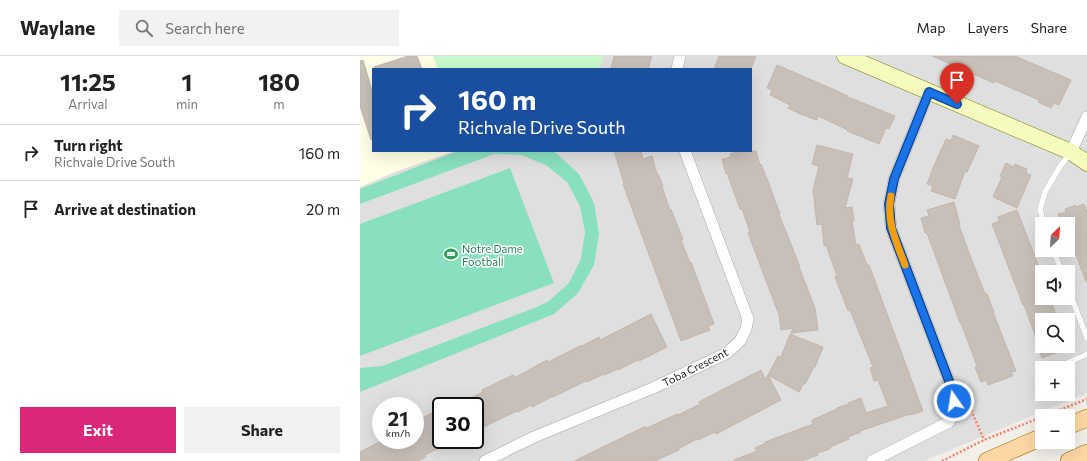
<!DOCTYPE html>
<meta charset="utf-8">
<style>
body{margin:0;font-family:Commissioner,sans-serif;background:#f2f2f2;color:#222;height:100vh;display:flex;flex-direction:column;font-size:15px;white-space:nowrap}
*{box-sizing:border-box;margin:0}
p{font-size:13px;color:#767676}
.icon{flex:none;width:22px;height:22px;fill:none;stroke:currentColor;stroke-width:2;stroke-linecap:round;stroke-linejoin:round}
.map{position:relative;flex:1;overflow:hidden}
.details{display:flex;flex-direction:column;background:#fff;width:360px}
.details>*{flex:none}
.guide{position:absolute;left:12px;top:12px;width:380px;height:84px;border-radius:0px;box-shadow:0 4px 16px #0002;background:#1a4fa0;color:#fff;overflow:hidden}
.needle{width:26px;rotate:25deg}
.controls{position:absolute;left:675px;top:161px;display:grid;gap:8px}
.controls a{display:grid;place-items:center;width:40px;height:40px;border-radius:0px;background:#fff;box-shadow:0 4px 16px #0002;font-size:20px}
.speed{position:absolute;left:12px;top:341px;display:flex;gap:8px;font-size:20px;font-weight:700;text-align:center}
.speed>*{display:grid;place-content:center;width:52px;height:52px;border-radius:50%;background:#fff;box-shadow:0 4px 16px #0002;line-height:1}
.speed small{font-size:10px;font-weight:400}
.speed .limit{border:2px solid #111;border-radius:6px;background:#fff;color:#111}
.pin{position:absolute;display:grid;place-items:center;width:34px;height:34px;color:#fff;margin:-41px -17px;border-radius:50% 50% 50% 0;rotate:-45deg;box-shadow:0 0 4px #0007}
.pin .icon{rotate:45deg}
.me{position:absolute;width:44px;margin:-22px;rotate:347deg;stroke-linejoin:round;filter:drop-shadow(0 0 3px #0008)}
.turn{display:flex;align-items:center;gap:14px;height:84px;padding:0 20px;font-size:18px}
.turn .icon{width:52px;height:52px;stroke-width:2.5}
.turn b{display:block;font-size:28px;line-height:34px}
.eta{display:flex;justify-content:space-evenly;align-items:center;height:68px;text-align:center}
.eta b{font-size:24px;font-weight:700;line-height:28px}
.cta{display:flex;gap:8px;margin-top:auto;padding:8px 20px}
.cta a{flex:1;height:46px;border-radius:0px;background:#db2777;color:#fff;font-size:16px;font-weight:700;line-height:46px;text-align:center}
.cta a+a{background:#f2f2f2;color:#222}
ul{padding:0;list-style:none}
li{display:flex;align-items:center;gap:12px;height:56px;padding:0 20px;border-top:1px solid #e0e0e0}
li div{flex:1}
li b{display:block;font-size:15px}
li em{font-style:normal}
header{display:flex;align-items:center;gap:24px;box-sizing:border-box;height:56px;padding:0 20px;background:#fff;border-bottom:1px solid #e0e0e0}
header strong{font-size:19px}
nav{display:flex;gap:22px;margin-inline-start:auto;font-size:14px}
.search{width:280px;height:36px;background:#f2f2f2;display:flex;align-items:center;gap:10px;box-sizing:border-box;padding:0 14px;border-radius:0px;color:#767676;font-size:15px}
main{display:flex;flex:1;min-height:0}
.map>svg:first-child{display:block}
.residential{fill:#e0dfdf;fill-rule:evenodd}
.education{fill:#ffffe5}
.park{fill:#c8facc}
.pitch{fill:#88e0be}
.building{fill:#c7bfb8;stroke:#c4b6ab}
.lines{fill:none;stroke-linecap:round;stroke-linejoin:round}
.lane-casing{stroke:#a9a9a9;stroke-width:6}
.street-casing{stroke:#a9a9a9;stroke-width:12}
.secondary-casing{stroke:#707d05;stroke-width:17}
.primary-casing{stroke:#a06b00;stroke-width:18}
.path{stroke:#fa8072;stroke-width:2.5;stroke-dasharray:2 2;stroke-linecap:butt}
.lane{stroke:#fff;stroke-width:5.5}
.street{stroke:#fff;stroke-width:11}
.secondary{stroke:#f7fabf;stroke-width:16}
.primary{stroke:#fcd6a4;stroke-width:17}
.route-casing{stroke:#114b97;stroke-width:10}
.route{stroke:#1a73e8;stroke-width:7}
.slow{stroke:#f59e0b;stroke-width:7}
.labels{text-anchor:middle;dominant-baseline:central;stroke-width:3;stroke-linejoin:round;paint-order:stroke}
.leisure-label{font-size:11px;fill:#27864d;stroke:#fff;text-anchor:start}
.street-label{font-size:11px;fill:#222;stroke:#fff}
</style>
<header>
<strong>Waylane</strong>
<div class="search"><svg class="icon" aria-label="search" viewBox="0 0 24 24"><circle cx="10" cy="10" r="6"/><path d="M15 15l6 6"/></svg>Search here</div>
<nav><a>Map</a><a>Layers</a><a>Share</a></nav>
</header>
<main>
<section class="details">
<div class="eta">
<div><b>11:25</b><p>Arrival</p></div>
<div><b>1</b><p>min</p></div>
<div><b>180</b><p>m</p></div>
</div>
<ul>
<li><svg class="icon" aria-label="right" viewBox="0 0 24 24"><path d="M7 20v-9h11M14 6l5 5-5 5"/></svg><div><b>Turn right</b><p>Richvale Drive South</p></div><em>160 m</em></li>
<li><svg class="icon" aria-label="arrive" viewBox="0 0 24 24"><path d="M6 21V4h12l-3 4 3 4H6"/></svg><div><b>Arrive at destination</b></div><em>20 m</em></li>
</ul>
<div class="cta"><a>Exit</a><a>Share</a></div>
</section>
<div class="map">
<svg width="727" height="405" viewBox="0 0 727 405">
<rect width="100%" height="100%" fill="#f2efe9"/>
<!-- residential -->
<path class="residential" d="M243,0H727V337L564,405H0V131L32,117L94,95H391V13H239ZM682,168H708V194H682ZM682,216H708V242H682ZM682,264H708V290H682ZM682,312H708V338H682ZM21,350H55V384H21ZM81,350H115V384H81Z"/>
<!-- education -->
<polygon class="education" points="0,0 73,0 78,13 13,13 13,95 94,95 32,117 0,131"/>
<!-- park -->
<polygon class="park" points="73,0 243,0 239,13 78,13"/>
<!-- pitch -->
<g class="pitch">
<polygon points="98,95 192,95 196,97 219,118 234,147 239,178 234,209 218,237 194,258 0,336 0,312 22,310 177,251 189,245 209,227 221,203 225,176 220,150 207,126 186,109 161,99 134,98 0,148 0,133"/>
<polygon points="150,112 194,227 0,300 0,168"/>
</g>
<!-- building -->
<g class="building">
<polygon points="48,0 57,0 62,13 15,13 14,11"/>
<polygon points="254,0 292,0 288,13 251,13"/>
<polygon points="359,0 396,0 391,13 354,13"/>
<polygon points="572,0 655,0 711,24 699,49 694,47 691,52 678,46 679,44 635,25 634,27"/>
<polygon points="3,4 13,38 13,83 11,84 0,50 0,5"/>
<polygon points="417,9 475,34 488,40 487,41 493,43 535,60 529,73 526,72 519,88 487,75 488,74 458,60 457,64 440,58 428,52 430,49 410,39 412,34 407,32"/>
<polygon points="593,79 619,90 607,116 605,115 595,143 571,135 573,130 567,128 573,112 586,83 591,85"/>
<polygon points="457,89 493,98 487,122 493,123 485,152 492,151 494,165 492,165 496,189 499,188 507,209 509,209 563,355 550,359 550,358 500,375 501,376 488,381 489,383 470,391 470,393 457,397 458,399 441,405 374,405 374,404 397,395 395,392 406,387 405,386 453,368 452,364 477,353 477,352 488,348 488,347 501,342 506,357 528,350 518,324 514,325 510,312 513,311 490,254 488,255 475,221 477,220 466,189 464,190 462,168 457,169 453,134 459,110 452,108"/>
<polygon points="254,95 281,95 283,103 292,100 297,118 298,118 303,130 302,131 310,154 311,153 318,171 323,183 321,184 330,207 331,206 354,268 348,270 350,274 321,285 263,128 264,127"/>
<polygon points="381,95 396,95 400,109 401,108 408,125 420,158 419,159 427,178 440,211 439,211 455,252 458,274 431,277 433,272 421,274 419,259 388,177 390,176 382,153 380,153 367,117 366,118 362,103 371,101 370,98"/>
<polygon points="646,107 654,111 655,108 667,113 666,117 671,119 657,152 633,141 642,121 640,120"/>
<polygon points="594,146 600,169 599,169 611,202 625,238 627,238 634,256 633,256 656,315 651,316 653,320 628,329 626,324 621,326 615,311 617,310 601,267 600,267 567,177 565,177 561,162 569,160 567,154"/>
<polygon points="724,148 727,156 727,226 726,226 708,177 708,168 702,168 698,158 706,156 705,153 715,149 716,151"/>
<polygon points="657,154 679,211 677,212 682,230 682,242 690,242 698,264 682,264 682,290 711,290 711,291 682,302 678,290 679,290 664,249 663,249 632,168 639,165 638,161"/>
<polygon points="291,258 307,291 279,305 278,304 258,314 258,313 244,319 244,318 227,326 226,325 193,341 193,340 172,351 171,349 158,356 157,355 115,375 115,350 95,350 123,336 122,334 153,319 154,322 187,304 188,306 222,289 222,290 239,281 240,284"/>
<polygon points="430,278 463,291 455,311 454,311 445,328 443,328 439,336 408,319 418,300 421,301"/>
<polygon points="401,314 405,323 408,319 421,344 356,378 355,376 338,384 337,383 318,393 319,394 295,405 214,405 284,371 286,371 287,372 317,358 318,359 340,348 339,346 356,337"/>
<polygon points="81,352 81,391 65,399 66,401 58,405 0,405 0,396 23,384 55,384 55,366"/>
</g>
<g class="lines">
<!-- lane casing -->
<g class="lane-casing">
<g id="lane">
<polyline points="684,168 680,154 685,136 699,112 710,97"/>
<polyline points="693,194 702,216"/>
<polyline points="708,232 727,282"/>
<polyline points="696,312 727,298"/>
<polyline points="679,320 682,319"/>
</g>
</g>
<!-- street casing -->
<g class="street-casing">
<g id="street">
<polyline points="317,13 320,0"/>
<polyline points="711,96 727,61"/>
<polyline points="125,405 174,381 293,332 367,297 380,285 386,273 388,263 325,95"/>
<polyline points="512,405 589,366 596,353 589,325 531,172 529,148 534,123 569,36"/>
</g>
</g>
<!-- secondary casing -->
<g class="secondary-casing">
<polyline id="secondary" points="485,0 711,96 727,107"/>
</g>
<!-- primary casing -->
<g class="primary-casing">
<g id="primary">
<polyline points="708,370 727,362"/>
<polyline points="627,405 682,381"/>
<polyline points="709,405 727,397"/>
</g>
</g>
<!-- path -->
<g class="path">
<polyline points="608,347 624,384"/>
<polyline points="685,360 727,343"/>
<polyline points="582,405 624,384 682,361"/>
</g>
<!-- lane -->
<use href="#lane" class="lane"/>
<!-- street -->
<use href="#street" class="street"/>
<!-- secondary -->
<use href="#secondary" class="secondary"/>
<!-- primary -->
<use href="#primary" class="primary"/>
</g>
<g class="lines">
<!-- route casing -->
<g class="route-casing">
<polyline id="route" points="594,345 589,325 531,172 529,148 534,123 569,36 597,48"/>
</g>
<!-- route -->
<use href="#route" class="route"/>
<!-- slow -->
<path class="slow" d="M531,140C526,165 536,185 545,209"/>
</g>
<!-- icons -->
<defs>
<g id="stadium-bare" transform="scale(1.08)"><path d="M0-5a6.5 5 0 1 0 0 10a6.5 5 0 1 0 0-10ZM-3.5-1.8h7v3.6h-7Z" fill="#2e9e5b" stroke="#fff" stroke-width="2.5" paint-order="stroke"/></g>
</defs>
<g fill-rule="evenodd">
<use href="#stadium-bare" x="91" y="198"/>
</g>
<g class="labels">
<!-- leisure labels -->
<g class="leisure-label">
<text x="102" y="192">Notre Dame<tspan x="102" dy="13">Football</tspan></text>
</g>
<!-- street labels -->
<g class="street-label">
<text transform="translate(335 311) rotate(-27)">Toba Crescent</text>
</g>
</g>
</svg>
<div class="controls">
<a><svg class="needle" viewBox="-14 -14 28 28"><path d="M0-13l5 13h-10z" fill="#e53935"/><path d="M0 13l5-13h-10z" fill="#767676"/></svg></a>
<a><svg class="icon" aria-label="sound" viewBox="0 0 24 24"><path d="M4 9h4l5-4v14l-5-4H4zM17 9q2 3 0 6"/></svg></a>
<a><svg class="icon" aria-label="search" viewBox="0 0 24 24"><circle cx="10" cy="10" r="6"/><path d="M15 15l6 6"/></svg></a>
<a>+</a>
<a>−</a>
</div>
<div class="speed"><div>21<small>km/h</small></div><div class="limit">30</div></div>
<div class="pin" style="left:597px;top:48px;background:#d93025"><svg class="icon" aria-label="arrive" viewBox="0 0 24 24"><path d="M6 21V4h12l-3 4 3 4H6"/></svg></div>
<svg class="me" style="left:594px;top:345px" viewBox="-20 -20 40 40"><circle r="17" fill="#1a73e8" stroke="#fff" stroke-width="3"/><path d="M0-11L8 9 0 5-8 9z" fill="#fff"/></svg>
<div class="guide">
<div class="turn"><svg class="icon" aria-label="right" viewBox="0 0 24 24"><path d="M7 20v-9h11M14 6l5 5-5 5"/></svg><div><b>160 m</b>Richvale Drive South</div></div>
</div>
</div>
</main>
